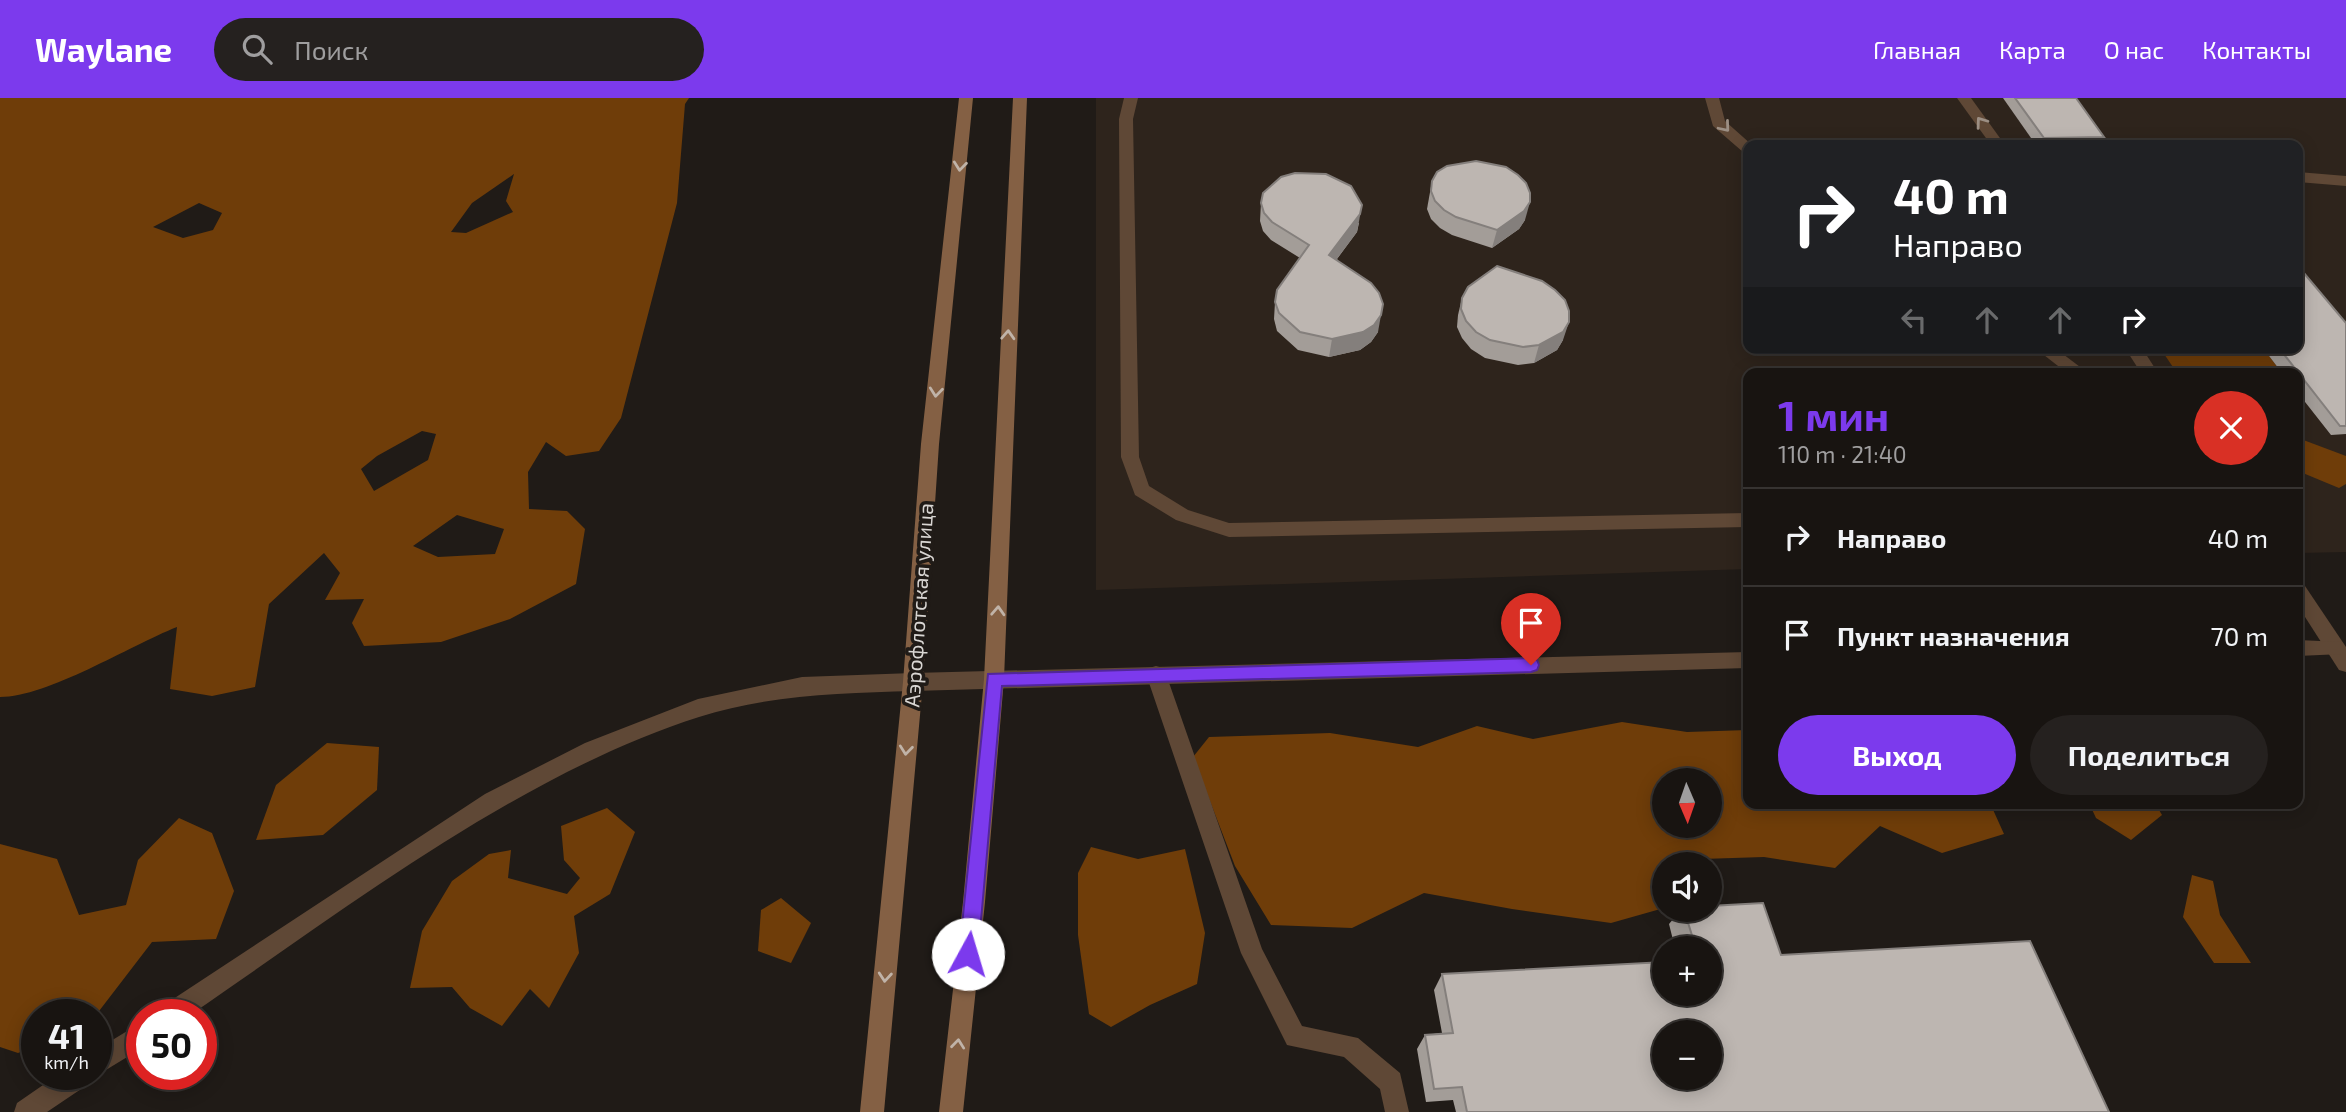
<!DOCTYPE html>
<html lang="ru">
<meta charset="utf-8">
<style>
body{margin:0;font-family:"Exo 2",sans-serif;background:#25211f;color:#f1f3f6;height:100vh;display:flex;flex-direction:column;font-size:26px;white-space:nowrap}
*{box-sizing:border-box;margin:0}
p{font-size:23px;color:#9f9e9f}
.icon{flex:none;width:38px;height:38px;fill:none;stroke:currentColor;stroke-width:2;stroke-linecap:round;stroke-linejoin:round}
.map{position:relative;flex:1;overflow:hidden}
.sheet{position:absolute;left:1743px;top:270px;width:560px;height:441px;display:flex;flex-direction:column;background:#181411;border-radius:14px;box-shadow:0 4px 18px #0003,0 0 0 2px #363331}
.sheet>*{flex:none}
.guide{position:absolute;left:1743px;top:42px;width:560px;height:214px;border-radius:14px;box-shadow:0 4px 18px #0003,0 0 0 2px #363331;background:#202124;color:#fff;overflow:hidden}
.needle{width:46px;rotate:178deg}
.tools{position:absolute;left:1652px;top:670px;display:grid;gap:14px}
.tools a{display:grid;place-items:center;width:70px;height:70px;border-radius:50%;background:#181411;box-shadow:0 4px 18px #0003,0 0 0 2px #363331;font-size:35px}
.speed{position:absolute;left:21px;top:901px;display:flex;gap:14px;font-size:35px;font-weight:700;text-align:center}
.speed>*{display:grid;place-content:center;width:91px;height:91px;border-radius:50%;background:#181411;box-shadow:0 4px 18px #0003,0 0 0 2px #363331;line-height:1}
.speed small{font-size:18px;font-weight:400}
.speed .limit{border:10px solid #d22;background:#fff;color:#111}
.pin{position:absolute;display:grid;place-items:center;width:60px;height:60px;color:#fff;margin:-72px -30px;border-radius:50% 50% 50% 0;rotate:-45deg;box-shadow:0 0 7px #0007}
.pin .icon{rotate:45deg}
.me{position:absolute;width:77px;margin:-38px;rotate:6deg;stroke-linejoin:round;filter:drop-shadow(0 0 5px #0008)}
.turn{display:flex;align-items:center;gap:24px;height:147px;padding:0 35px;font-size:32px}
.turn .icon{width:91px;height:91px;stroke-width:2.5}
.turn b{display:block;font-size:49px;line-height:60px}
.lanes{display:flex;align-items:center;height:66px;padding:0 35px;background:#0003;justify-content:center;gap:35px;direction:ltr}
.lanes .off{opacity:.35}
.round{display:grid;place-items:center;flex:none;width:74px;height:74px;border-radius:37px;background:#25211f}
.head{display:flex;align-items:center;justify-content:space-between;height:119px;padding:0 35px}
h1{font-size:42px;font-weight:700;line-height:52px;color:#7c3aed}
.button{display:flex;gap:14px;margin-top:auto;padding:14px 35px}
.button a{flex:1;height:80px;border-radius:42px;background:#7c3aed;color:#fff;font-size:28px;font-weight:700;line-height:80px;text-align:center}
.button a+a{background:#25211f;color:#f1f3f6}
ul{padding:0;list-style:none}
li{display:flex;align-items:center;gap:21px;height:98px;padding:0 35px;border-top:2px solid #363331}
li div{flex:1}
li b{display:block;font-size:26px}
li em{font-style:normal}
header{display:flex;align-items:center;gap:42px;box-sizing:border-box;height:98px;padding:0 35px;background:#7c3aed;color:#fff}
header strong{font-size:33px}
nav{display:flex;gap:38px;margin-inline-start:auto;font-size:24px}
.search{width:490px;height:63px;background:#25211f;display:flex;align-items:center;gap:18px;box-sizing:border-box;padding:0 24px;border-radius:38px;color:#9f9e9f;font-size:26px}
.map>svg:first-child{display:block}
.built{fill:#2e241c;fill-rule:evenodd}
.forest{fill:#6f3d09;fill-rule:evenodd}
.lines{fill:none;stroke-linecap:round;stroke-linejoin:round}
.service{fill:#5f4836;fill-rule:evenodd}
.minor{fill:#5f4836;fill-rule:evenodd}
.tertiary{fill:#5f4836;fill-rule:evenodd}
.secondary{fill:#846044;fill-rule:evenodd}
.wall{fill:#a39d98}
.shaded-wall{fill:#847f7c}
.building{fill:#bdb6b1;stroke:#847f7c;stroke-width:2;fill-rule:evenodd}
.oneway{stroke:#9c8f84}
.oneway2{stroke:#c0b3a8}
.route{fill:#7c3aed;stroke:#51269a;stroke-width:2}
.labels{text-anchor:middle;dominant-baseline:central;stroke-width:7;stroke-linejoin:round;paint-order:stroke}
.street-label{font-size:21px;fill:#d9d6d3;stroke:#201b17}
</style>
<header>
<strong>Waylane</strong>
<div class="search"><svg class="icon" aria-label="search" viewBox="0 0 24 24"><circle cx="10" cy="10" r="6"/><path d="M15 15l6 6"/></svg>Поиск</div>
<nav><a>Главная</a><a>Карта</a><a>О нас</a><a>Контакты</a></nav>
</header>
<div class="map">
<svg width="2346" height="1014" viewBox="0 0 2346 1014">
<rect width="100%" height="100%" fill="#201b17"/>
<!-- built -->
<path class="built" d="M1096,0H2346V454L2298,455V275H1748V471L1096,492ZM1748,47H2298V250H1748Z"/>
<!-- forest -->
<g class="forest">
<path d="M0,0H689L685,6L677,105L621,320L599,353L566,358L546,344L528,374L529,411L567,413L585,431L576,486L510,521L441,544L364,548L352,525L364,501L325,502L340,475L324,455L269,506L255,589L212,598L170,591L177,529C129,548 48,599 0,599ZM514,76L506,103L513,114L466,135L451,134L472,105ZM199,105L222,115L213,132L183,140L153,129ZM422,333L436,336L428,362L374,393L361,371L377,358ZM457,417L504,431L495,456L438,459L413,448Z"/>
<polygon points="2160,250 2263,250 2282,275 2177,275"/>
<polygon points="2298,340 2346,358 2346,386 2339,390 2298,373"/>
<path d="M1622,624L1687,634L1748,632V705H1990L2004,736L1942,755L1880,728L1835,770L1764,759L1671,762V766H1664V810L1611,825L1512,811L1424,795L1352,830L1271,827L1235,768L1193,659L1209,639L1330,635L1418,649L1477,628L1533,641ZM1664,682H1710V728H1664Z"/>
<polygon points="327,645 379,649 377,692 323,737 256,742 276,687"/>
<polygon points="2089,705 2155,705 2162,717 2131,742 2096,720"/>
<polygon points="607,710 635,734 610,796 574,818 579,855 549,910 530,891 502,928 470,910 452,889 410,890 422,833 452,783 489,756 511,752 508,780 567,796 580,780 564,762 561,728"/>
<polygon points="179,720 212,735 234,793 216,841 152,844 96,917 37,917 37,947 18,955 0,949 0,746 57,761 79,817 126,807 138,762"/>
<polygon points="1091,749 1138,761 1185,751 1205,835 1197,886 1150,907 1111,929 1089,916 1078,837 1078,775"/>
<polygon points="2192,777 2213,783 2220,817 2251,865 2214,865 2183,819"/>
<polygon points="781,800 811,825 791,865 758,853 761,812"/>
</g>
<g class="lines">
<!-- service -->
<g class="service">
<polygon points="1124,0 1138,0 1133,21 1139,359 1149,388 1188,412 1229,425 1748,415 1748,429 1229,439 1176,422 1135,397 1121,359 1119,21"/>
<polygon points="1705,0 1719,0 1725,23 1752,47 1748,47 1748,55 1743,54 1713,28"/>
<polygon points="1957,0 1971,0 2005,47 1991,47"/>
<polygon points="2298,74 2346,78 2346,88 2298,84"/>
<polygon points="2035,250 2055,250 2088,275 2067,275"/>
<polygon points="2125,250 2142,250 2158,275 2141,275"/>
<polygon points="1156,568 1163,570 1166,576 1262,851 1302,928 1358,940 1400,975 1409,1014 1385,1014 1380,991 1344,959 1287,947 1241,855 1146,576 1149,570"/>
<path d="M913,575L920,578L923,584L920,590L913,593C841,595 768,597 699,619C518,677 346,811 190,917H157L161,909L485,696L585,645L698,601L802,579Z"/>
<polygon points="142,924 142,950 96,978 93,977 90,985 47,1014 14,1014 17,1005 59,976 96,976 96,952"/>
</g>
<!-- minor -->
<polygon class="minor" points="2298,485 2305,488 2346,549 2346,574 2339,572 2298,508"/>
<!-- tertiary -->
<g class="tertiary">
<polygon points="2298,542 2342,544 2345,550 2342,556 2298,558"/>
<polygon points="1748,554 1748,570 913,593 906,590 903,584 906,578 913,575"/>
</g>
<!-- secondary -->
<g class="secondary">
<polygon points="959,0 973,0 939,346 923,584 884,1014 860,1014 903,584 921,346"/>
<polygon points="1013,0 1027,0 1004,581 985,804 963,1014 939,1014 963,804 984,581"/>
</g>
</g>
<!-- wall -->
<g class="wall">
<polygon points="2003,0 2076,0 2104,39 2098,47 2036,47"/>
<polygon points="1432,83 1525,122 1519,131 1492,150 1452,137 1440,130 1431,121 1427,111"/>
<polygon points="1261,105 1359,125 1357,134 1337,161 1378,234 1371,244 1360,252 1329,259 1298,252 1277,233 1274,221 1275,204 1300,160 1271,142 1263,133 1260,123"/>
<polygon points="1462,200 1563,242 1557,252 1534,265 1518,267 1485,260 1471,251 1462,240 1457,229 1458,217"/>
<polygon points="2346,225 2346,336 2331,337 2298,295 2298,275 2282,275 2263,250 2298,250"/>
<polygon points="1681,812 1710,812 1781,857 2109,1014 1456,1014 1453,1002 1426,1004 1417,951 1425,937 1442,935 1434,892 1442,876 1664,896 1710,850 1675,850 1669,826"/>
</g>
<!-- shaded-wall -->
<g class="shaded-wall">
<polygon points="1530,104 1525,122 1519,131 1492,150 1497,132"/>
<polygon points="1362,107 1357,134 1327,174 1329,157"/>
<polygon points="1381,217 1378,234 1371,244 1360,252 1329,259 1332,241"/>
<polygon points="1569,224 1563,242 1557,252 1534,265 1539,247"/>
</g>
<!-- building -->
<g class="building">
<polygon points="2015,0 2076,0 2104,39 2044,40"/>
<polygon points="1476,63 1506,69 1518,77 1526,85 1530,95 1530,104 1524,113 1497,132 1456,119 1444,112 1435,103 1431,93 1432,83 1437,74 1447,68"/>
<polygon points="1295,75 1326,76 1351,88 1362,107 1360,116 1329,157 1371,185 1379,195 1383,206 1381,217 1374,227 1363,234 1332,241 1300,234 1279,215 1275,204 1277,192 1309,147 1272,124 1264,115 1261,105 1263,95 1281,79"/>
<polygon points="1497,168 1542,183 1555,192 1565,202 1569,213 1569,224 1563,234 1539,247 1523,249 1490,242 1476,234 1466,223 1461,211 1462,200 1468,189"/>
<polygon points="2298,168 2346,225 2346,328 2340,328 2279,250 2298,250"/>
<path d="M1763,805L1781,857L2030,843L2109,1014H1467L1462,989L1434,991L1425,937L1453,935L1442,876L1664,864V896H1710V850H1696L1684,812H1710V808ZM1664,934H1710V980H1664Z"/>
</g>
<!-- one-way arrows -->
<defs><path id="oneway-chevron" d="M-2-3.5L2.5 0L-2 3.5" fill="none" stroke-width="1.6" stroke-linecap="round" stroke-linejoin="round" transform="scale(1.75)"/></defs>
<g class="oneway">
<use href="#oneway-chevron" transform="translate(1981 24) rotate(-126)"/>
<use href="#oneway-chevron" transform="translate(1725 29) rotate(50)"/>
</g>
<g class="oneway2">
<use href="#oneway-chevron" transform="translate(960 68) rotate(96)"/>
<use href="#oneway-chevron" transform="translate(1008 237) rotate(-87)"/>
<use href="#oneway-chevron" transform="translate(936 294) rotate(96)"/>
<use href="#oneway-chevron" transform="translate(998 513) rotate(-87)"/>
<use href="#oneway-chevron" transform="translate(906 652) rotate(96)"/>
<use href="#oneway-chevron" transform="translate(885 879) rotate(95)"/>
<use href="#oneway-chevron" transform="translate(958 946) rotate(-84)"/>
</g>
<!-- route -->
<polygon class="route" points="1531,560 1537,562 1539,567 1537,572 1531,574 1002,588 978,856 975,863 968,866 961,863 959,856 988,576"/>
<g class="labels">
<!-- street labels -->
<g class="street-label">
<text transform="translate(918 507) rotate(-86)">Аэрофлотская улица</text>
</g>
</g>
</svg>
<div class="tools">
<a><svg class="needle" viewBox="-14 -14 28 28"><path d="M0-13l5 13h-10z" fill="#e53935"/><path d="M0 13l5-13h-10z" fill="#9f9e9f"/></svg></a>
<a><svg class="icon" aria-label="sound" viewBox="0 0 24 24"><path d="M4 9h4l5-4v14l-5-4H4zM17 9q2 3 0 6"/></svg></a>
<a>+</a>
<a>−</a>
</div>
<div class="speed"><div>41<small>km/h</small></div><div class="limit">50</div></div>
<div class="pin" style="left:1531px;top:567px;background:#d93025"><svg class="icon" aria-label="arrive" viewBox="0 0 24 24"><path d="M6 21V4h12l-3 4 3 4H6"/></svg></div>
<svg class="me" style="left:968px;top:856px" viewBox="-20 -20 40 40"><circle r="19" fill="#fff"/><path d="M0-13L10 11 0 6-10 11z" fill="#7c3aed"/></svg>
<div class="guide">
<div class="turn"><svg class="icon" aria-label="right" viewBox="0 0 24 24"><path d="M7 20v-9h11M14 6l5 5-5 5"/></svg><div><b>40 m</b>Направо</div></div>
<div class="lanes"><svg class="icon off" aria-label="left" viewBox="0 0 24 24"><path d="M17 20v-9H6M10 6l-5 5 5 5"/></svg><svg class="icon off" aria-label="ahead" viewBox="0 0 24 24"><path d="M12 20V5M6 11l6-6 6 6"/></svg><svg class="icon off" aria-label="ahead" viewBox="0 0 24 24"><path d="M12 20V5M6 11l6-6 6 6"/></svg><svg class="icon" aria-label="right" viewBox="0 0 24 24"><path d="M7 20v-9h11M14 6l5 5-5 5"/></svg></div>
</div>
<section class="sheet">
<div class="head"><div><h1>1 мин</h1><p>110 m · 21:40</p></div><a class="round" style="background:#d93025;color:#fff"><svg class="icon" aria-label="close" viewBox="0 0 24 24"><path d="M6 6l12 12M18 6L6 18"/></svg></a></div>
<ul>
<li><svg class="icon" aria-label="right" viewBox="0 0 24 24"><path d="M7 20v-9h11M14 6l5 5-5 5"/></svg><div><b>Направо</b></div><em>40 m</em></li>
<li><svg class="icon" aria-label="arrive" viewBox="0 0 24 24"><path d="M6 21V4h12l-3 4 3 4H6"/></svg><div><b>Пункт назначения</b></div><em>70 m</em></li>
</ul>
<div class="button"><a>Выход</a><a>Поделиться</a></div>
</section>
</div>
